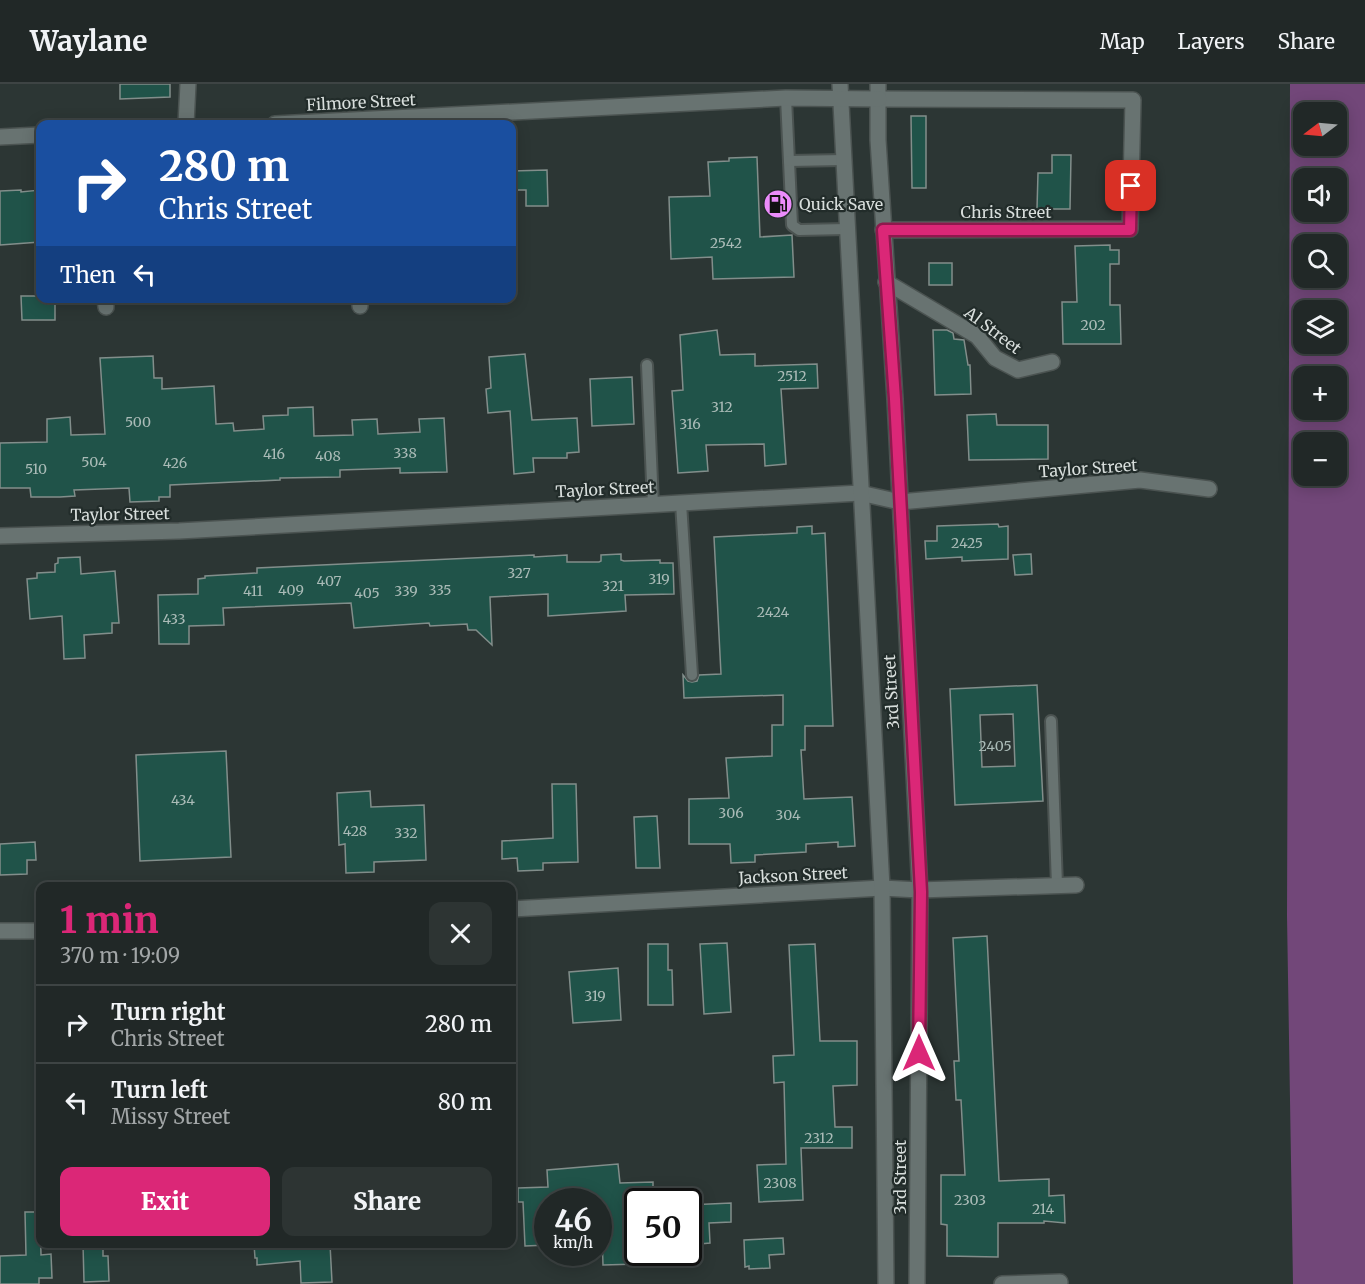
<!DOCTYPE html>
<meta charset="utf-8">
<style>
body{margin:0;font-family:Merriweather,serif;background:#2d3433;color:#f1f3f6;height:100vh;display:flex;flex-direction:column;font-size:22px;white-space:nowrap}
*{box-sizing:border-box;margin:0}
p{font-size:20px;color:#a2a6a7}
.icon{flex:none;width:33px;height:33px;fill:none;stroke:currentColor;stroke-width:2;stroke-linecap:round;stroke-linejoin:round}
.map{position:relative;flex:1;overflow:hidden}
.panel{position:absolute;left:36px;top:798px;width:480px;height:366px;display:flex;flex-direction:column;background:#212827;border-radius:12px;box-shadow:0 3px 15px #0003,0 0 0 2px #3e4444}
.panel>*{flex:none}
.banner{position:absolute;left:36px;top:36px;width:480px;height:183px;border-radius:12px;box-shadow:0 3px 15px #0003,0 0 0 2px #3e4444;background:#1a4fa0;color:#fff;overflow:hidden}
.needle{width:39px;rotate:254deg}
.controls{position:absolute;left:1293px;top:18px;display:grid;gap:12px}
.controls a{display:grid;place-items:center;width:54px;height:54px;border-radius:12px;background:#212827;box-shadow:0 3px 15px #0003,0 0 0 2px #3e4444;font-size:30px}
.speed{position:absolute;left:534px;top:1104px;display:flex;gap:12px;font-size:30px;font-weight:700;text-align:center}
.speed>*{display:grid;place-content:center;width:78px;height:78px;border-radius:50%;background:#212827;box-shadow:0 3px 15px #0003,0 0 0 2px #3e4444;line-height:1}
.speed small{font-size:15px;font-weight:400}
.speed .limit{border:3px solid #111;border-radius:9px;background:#fff;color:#111}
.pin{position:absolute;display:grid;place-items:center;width:51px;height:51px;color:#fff;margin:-26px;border-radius:12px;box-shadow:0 3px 9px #0006}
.me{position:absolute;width:66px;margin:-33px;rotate:0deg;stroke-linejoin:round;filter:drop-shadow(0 0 4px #0008)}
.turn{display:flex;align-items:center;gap:21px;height:126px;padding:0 24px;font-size:27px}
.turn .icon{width:78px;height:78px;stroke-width:2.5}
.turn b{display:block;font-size:42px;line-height:51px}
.then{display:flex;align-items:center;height:57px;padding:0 24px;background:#0003;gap:12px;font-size:22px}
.round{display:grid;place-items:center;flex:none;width:63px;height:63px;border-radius:12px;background:#2d3433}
.headline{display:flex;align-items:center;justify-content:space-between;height:102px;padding:0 24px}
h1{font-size:36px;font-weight:800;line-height:45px;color:#db2777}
.cta{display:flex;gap:12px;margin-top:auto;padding:12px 24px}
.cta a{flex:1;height:69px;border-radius:12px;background:#db2777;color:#fff;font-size:24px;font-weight:800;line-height:69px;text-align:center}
.cta a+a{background:#2d3433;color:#f1f3f6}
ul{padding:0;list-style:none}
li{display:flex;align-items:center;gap:18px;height:78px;padding:0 24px;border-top:2px solid #3e4444}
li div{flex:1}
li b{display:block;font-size:22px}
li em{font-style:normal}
header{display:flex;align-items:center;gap:36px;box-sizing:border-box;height:84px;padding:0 30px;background:#212827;border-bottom:2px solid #3e4444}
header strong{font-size:28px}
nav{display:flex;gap:33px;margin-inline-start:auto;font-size:21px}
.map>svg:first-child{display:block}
.green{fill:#724779;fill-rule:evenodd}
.building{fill:#205349;stroke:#828e8b;stroke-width:1.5;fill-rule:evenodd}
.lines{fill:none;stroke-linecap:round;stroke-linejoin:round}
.lane-casing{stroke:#4b5351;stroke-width:14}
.street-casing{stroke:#4b5351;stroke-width:18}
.secondary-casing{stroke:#4b5351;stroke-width:18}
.lane{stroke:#687371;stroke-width:10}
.street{stroke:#687371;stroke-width:15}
.secondary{stroke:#687371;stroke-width:15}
.route-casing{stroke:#8e194d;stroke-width:15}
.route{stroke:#db2777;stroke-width:10}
.labels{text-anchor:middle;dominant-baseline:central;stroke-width:4.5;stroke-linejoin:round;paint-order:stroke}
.number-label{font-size:14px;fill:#aabbb7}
.street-label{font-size:16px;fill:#d8dedc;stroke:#222c2a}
.poi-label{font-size:16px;fill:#d8dedc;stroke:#222c2a;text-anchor:start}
</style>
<header>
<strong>Waylane</strong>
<nav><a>Map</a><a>Layers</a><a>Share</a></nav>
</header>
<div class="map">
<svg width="1365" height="1200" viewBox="0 0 1365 1200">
<rect width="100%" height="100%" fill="#2c3634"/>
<!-- green -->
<path class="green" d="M1290,0H1365V1200H1293L1287,832ZM1304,28H1336V62H1304ZM1336,94V128H1304V94ZM1336,160V194H1304V160ZM1304,226H1336V260H1304ZM1336,292V326H1304V292ZM1336,358V392H1304V358Z"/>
<!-- building -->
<g class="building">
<polygon points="120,0 170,0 170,13 120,15"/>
<polygon points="911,32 926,32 926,104 912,104"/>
<polygon points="1052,71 1071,71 1070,125 1037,125 1038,89 1052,89"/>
<polygon points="757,73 760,153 792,151 794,193 713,195 712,173 671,175 669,113 710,112 708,78 729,77 729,74"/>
<polygon points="547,86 548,122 526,122 526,106 512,106 512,87"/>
<polygon points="21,106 21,108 40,106 40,158 0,161 0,107"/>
<polygon points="1110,161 1110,166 1119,166 1119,180 1110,180 1110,221 1120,221 1121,260 1063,260 1062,218 1077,218 1075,162"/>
<rect x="929" y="179" width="23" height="22"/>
<polygon points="21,212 40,212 40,214 55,214 55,236 22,236"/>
<polygon points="717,246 720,271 755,270 755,282 817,280 818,304 781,305 786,380 765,382 764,360 706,361 708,387 678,389 672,307 683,306 680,251"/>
<polygon points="933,246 947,246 953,249 954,255 964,256 968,281 970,281 971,310 935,311"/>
<polygon points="525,270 532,336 577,334 579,368 567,369 567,374 533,374 534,388 514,390 510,327 488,329 486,305 491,304 489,273"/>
<polygon points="153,272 154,294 162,294 162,305 214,302 216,340 233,339 234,347 264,345 263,332 288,331 288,324 313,323 314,352 353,351 352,336 377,335 378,350 420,348 419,335 444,334 447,388 400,389 400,384 340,386 340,393 280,394 280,396 170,401 170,413 159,413 159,417 130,418 129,404 74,406 75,412 60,413 31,413 30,404 0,404 0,359 47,358 47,335 70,333 71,351 105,350 100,274"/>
<polygon points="632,293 634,340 592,342 590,295"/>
<polygon points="996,330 997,341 1048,341 1048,375 969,376 967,331"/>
<polygon points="998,440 999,443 1008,442 1008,475 962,477 962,473 926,475 925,457 937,457 937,442"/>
<polygon points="812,442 812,450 825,449 833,642 805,642 805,666 801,666 804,715 852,713 855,762 838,763 838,758 806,760 806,768 755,771 755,778 731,779 730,760 689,760 689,715 729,714 726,674 772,672 772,641 783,641 783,611 684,614 683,591 688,597 692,598 697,597 699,591 721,590 714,453 797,449 797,443"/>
<polygon points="621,470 621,476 624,477 660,476 660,479 673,479 674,510 625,511 626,527 548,532 548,510 490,513 492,561 476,546 468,546 467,540 430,542 429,539 354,544 351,519 223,524 224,541 189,542 189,560 159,560 158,511 198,510 198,495 205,494 205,492 257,489 257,484 534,471 534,473 567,471 567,478 599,478 601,477 601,471"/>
<polygon points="1031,470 1032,490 1015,491 1013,471"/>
<polygon points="80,473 81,490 115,487 119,539 112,539 112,549 84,551 85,574 64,575 62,532 30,535 27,495 37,494 37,489 55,488 55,480 58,479 58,474"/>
<path d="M1037,601L1043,717L955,721L950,605ZM1013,630L1015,682L982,683L980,631Z"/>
<polygon points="226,667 231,773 140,777 136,671"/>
<polygon points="552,700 576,700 578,778 543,779 543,786 518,787 517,774 502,775 502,757 553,754"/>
<polygon points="370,707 371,723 424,721 426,776 374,778 374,788 346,789 345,760 339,761 337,709"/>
<polygon points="657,732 660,784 636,784 634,733"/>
<polygon points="35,758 36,776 27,776 27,790 0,791 0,760"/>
<polygon points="987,852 999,1097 1049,1095 1049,1112 1064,1111 1065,1139 1044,1137 1044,1139 998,1139 998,1173 947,1172 947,1141 941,1140 941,1091 965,1091 961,1016 956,1016 954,977 959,977 953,854"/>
<polygon points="727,859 731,928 704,930 700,860"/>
<polygon points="648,860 668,860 668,886 672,886 673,921 648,921"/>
<polygon points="815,860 820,957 857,957 857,1001 833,1002 835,1043 852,1043 852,1064 801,1064 803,1116 759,1118 757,1081 786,1080 784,998 774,999 773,972 794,971 789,861"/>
<polygon points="618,884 621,936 573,939 569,888"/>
<polygon points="618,1080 620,1099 653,1098 653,1118 638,1118 638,1180 603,1181 601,1118 548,1118 548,1161 525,1162 523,1118 518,1118 518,1104 548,1103 547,1086"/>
<polygon points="731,1119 731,1138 709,1139 710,1159 688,1161 688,1121"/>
<polygon points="25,1128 40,1128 41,1171 51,1170 52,1194 39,1194 39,1200 0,1200 0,1172 26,1171"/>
<polygon points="783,1154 784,1170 769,1171 770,1184 749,1185 749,1182 745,1183 744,1156"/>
<polygon points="83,1160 103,1160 103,1172 108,1172 109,1197 84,1198"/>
<polygon points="254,1160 330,1160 332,1198 301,1199 300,1177 257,1181 257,1174 255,1174"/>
</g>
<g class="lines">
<!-- lane casing -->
<g class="lane-casing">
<g id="lane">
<polyline points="786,14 792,141 799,146 847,145"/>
<polyline points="789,77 843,76"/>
<polyline points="647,281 653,421"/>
<polyline points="681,419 692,591"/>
<polyline points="1051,637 1057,801"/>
</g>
</g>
<!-- street casing -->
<g class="street-casing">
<g id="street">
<polyline points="879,15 1133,16 1130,145 883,146"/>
<polyline points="186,40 188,0"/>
<polyline points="886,198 977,252 995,274 1018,286 1052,278"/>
<polyline points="105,214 106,223"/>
<polyline points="360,214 360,222"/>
<polyline points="0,452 179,447 860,409 900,418 1140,396 1209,405"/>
<polyline points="512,825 882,804 919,806 1076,801"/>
<polyline points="0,847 40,847"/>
<polyline points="1002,1200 1060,1198"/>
</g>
</g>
<!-- secondary casing -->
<g class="secondary-casing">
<g id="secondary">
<polyline points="840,0 882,804 886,1200"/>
<polyline points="878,0 878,56 895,315 920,808 917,1200"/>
<polyline points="275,40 786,14 879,15"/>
<polyline points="0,53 40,51"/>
</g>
</g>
<!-- lane -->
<use href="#lane" class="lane"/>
<!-- street -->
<use href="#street" class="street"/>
<!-- secondary -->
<use href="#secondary" class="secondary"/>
</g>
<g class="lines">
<!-- route casing -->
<g class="route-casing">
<polyline id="route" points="919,969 921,808 895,315 883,146 1130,146 1131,102"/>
</g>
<!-- route -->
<use href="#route" class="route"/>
</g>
<!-- icons -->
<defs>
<g id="fuel-disc" transform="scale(1.5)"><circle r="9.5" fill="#ec8cfb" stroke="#222c2a"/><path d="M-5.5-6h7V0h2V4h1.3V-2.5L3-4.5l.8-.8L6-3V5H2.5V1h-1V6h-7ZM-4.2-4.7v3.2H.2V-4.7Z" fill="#111"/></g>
</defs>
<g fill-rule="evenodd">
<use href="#fuel-disc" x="778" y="120"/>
</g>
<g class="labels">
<!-- number labels -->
<g class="number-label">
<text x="726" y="159">2542</text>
<text x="1093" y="241">202</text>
<text x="792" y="292">2512</text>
<text x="722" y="323">312</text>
<text x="138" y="338">500</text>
<text x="690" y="340">316</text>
<text x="405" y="369">338</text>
<text x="274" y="370">416</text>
<text x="328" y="372">408</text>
<text x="94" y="378">504</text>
<text x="175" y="379">426</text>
<text x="36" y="385">510</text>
<text x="967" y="459">2425</text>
<text x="519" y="489">327</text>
<text x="659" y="495">319</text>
<text x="329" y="497">407</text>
<text x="613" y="502">321</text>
<text x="291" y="506">409</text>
<text x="440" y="506">335</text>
<text x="253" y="507">411</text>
<text x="406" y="507">339</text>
<text x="367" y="509">405</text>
<text x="773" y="528">2424</text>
<text x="174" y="535">433</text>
<text x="995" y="662">2405</text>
<text x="183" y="716">434</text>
<text x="731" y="729">306</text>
<text x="788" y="731">304</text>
<text x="355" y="747">428</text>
<text x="406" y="749">332</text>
<text x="595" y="912">319</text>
<text x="819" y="1054">2312</text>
<text x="780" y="1099">2308</text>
<text x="970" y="1116">2303</text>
<text x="1043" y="1125">214</text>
</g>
<!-- street labels -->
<g class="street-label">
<text transform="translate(361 18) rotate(-3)">Filmore Street</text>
<text x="1006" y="128">Chris Street</text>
<text transform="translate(993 246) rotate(37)">Al Street</text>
<text transform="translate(1088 384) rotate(-4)">Taylor Street</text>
<text transform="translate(605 405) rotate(-3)">Taylor Street</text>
<text transform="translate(120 430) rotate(-1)">Taylor Street</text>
<text transform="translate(891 608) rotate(-93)">3rd Street</text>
<text transform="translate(793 791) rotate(-3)">Jackson Street</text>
<text transform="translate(900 1093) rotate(-90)">3rd Street</text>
</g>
<!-- poi labels -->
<g class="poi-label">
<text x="799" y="120">Quick Save</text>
</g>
</g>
</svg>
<div class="controls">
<a><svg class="needle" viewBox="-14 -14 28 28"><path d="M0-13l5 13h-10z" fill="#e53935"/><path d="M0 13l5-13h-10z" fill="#a2a6a7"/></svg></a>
<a><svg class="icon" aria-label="sound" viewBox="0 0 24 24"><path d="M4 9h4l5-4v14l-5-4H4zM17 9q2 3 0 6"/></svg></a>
<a><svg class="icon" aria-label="search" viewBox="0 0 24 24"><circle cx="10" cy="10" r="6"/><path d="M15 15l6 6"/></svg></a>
<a><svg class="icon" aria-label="layers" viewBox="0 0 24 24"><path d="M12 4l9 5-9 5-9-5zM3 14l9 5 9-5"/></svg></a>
<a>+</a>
<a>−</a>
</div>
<div class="speed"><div>46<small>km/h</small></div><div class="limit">50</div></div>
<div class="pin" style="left:1131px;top:102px;background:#d93025"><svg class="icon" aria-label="arrive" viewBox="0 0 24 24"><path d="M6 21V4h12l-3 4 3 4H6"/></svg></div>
<svg class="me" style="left:919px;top:969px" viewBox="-20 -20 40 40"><path d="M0-17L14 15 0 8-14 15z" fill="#db2777" stroke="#fff" stroke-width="4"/></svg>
<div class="banner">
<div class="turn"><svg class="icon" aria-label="right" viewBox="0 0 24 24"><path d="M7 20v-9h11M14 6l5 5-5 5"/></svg><div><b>280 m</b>Chris Street</div></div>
<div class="then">Then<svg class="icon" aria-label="left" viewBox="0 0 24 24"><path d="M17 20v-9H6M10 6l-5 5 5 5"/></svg></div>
</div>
<section class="panel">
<div class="headline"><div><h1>1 min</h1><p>370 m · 19:09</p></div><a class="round"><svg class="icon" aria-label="close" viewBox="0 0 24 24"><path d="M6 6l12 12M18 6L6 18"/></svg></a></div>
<ul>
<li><svg class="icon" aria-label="right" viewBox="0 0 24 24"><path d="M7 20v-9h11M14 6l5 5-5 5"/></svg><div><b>Turn right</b><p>Chris Street</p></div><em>280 m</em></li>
<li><svg class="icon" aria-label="left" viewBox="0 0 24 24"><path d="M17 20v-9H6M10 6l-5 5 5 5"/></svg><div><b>Turn left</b><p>Missy Street</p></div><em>80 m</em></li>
</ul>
<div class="cta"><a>Exit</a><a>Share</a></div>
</section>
</div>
